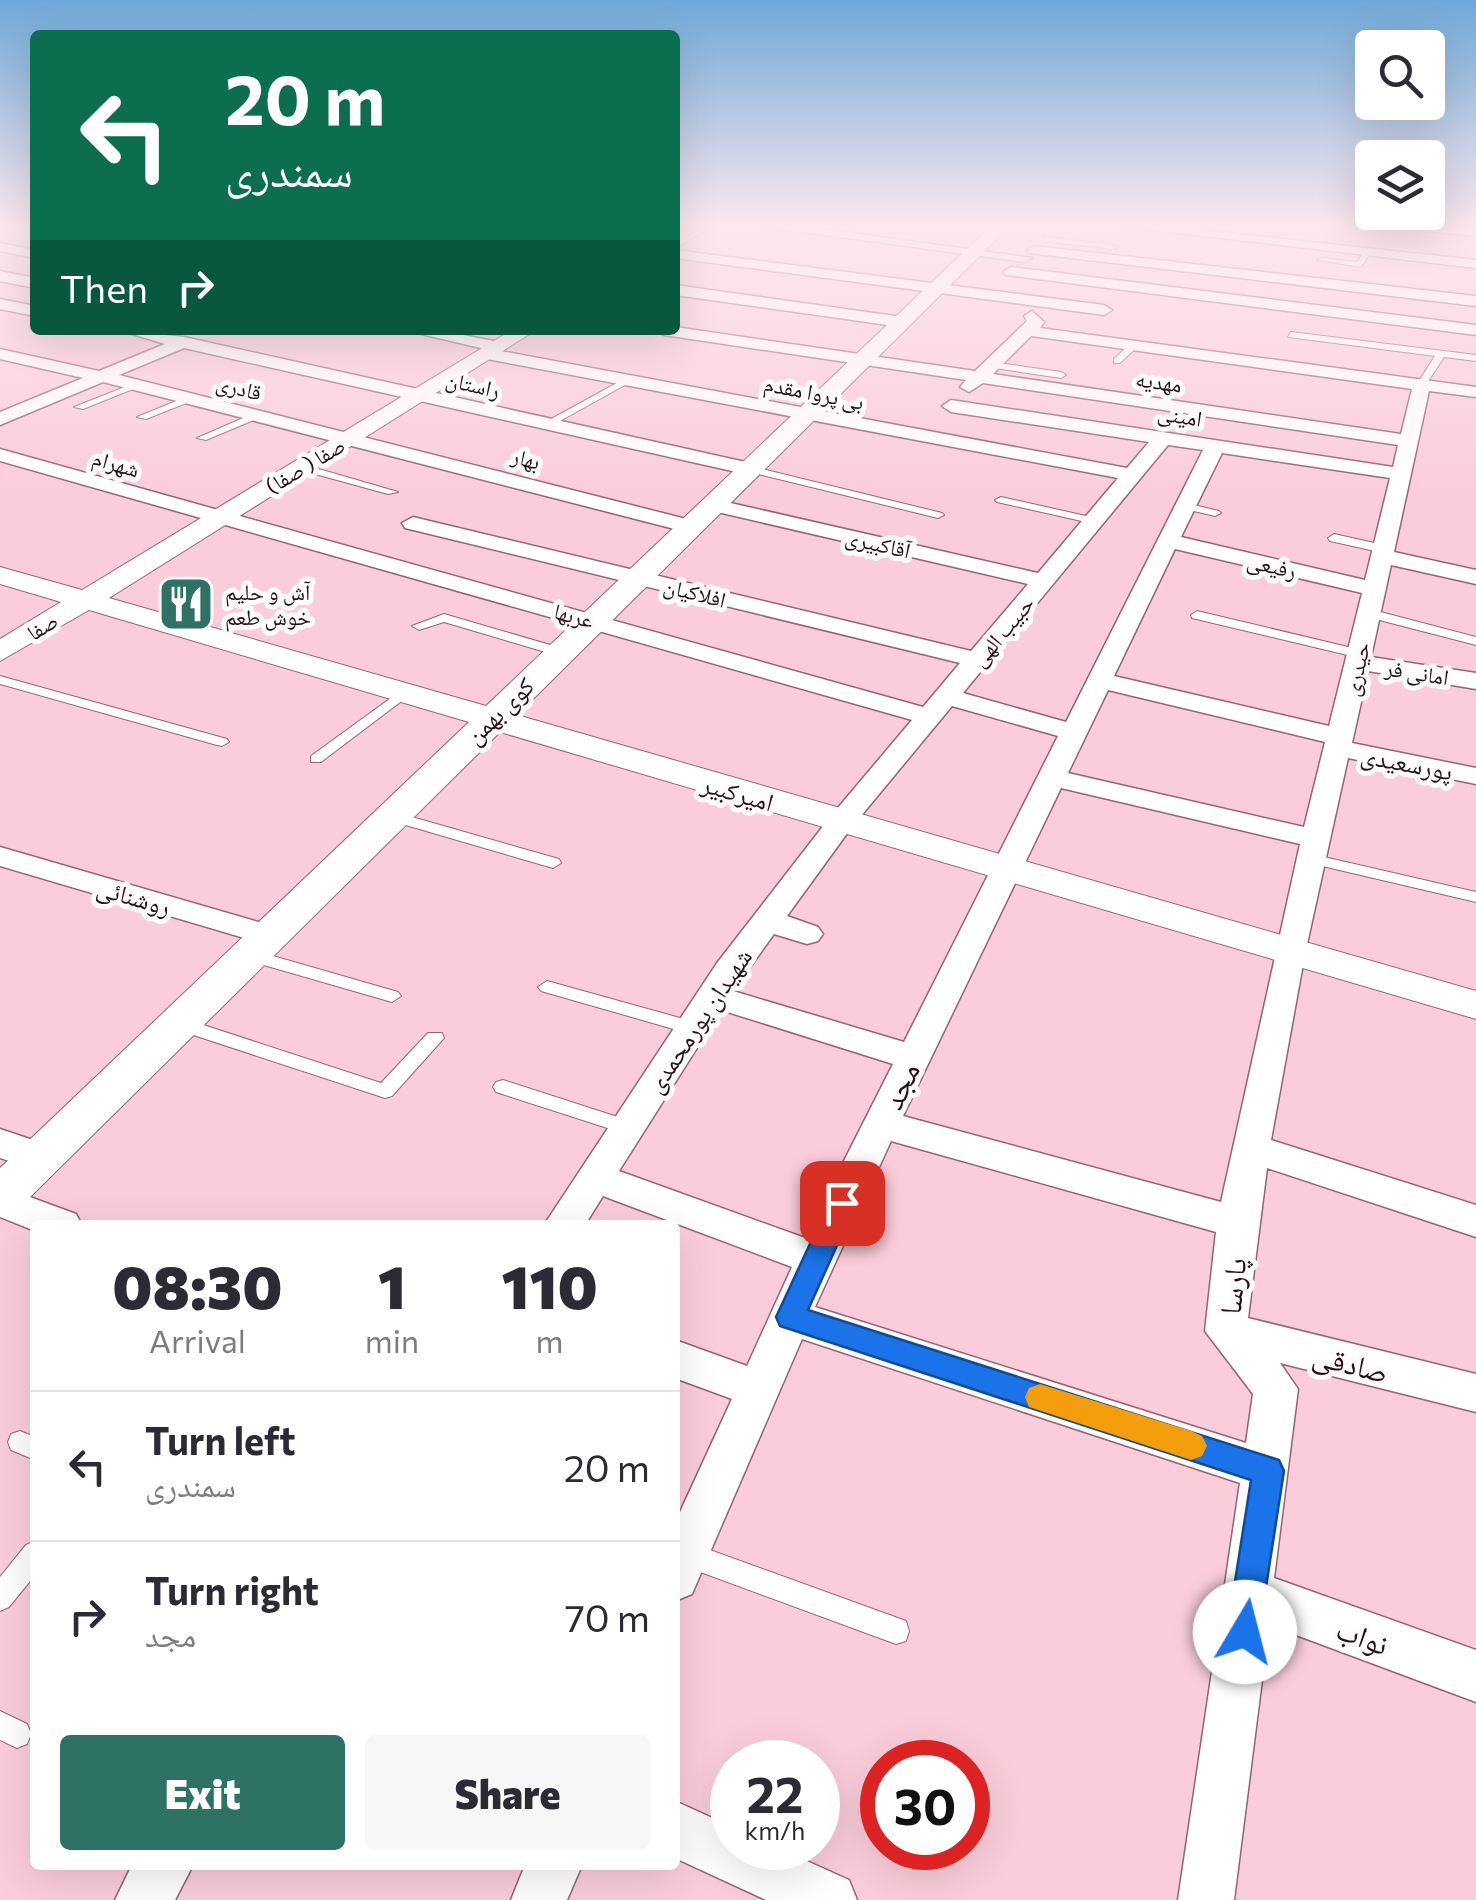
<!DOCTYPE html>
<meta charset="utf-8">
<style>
body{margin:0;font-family:Commissioner,"Noto Naskh Arabic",sans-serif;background:#f7f7f7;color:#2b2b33;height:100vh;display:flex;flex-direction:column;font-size:38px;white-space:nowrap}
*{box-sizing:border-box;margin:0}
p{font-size:32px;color:#7c7c81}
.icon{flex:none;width:55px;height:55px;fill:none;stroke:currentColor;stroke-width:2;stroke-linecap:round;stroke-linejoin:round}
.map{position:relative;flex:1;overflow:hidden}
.sheet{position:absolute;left:30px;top:1220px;width:650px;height:650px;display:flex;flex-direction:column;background:#fff;border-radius:10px;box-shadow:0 10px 40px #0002}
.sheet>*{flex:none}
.top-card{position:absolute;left:30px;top:30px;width:650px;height:305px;border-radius:10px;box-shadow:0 10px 40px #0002;background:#0b6e4f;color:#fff;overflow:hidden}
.controls{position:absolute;left:1355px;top:30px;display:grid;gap:20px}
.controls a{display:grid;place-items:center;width:90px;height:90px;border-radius:10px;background:#fff;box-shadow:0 10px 40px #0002;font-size:50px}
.speed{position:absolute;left:710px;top:1740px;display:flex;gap:20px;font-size:50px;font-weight:700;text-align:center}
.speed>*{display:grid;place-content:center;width:130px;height:130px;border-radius:50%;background:#fff;box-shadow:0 10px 40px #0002;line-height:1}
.speed small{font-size:25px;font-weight:400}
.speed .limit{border:15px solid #d22;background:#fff;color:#111}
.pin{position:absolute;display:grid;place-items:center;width:85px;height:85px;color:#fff;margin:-42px;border-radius:20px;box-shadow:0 5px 15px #0006}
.me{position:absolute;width:110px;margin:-55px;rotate:8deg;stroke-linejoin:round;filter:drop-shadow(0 0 8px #0008)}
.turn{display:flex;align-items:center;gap:35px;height:210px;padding:0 30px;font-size:45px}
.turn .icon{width:130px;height:130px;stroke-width:2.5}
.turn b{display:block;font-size:70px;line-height:85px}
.then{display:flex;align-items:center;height:95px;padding:0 30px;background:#0003;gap:20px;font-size:38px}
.eta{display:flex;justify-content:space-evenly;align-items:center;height:170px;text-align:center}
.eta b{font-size:60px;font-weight:800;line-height:70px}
.action{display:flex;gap:20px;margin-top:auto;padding:20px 30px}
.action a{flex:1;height:115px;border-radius:10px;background:#2e7264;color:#fff;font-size:40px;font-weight:800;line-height:115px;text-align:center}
.action a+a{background:#f7f7f7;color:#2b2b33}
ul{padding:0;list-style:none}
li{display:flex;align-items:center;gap:30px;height:150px;padding:0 30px;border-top:2px solid #e1e1e2}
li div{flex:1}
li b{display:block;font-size:38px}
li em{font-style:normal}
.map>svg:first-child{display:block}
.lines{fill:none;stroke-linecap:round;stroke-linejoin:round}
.service-casing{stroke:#966374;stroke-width:2}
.minor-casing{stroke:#966374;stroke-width:3}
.tertiary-casing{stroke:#966374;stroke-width:2}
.service{fill:#fff;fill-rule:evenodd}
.minor{fill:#fff;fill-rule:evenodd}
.tertiary{fill:#fff;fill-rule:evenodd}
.route{fill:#1a73e8;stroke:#114b97;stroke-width:2.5}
.slow{fill:#f59e0b}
.labels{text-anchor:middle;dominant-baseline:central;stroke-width:10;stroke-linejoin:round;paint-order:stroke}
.far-street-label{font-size:22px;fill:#251118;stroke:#fcfcfc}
.far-poi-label{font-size:22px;fill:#251118;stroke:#fcfcfc;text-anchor:start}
.street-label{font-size:25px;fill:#251118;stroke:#fcfcfc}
.near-street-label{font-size:30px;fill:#251118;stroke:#fcfcfc}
</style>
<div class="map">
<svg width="1476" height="1900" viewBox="0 0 1476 1900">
<rect width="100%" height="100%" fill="#fbcddb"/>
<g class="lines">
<!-- service casing -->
<g class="service-casing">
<g id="service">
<polygon points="29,226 35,226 35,228 30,228"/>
<polygon points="1351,226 1367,226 1368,227 1364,229"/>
<polygon points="1045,237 1114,245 1118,247 1114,249 1042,241"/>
<polygon points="1364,250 1371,252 1361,267 1317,260 1321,258 1358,262"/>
<polygon points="1291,332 1476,355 1476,361 1444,357 1425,386 1422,387 1417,384 1435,356 1288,337"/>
<polygon points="1131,343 1139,345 1120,363 1114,363 1114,359"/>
<polygon points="991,362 1061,372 1066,375 1061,378 988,367 988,363"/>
<polygon points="626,378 634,380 551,426 542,424"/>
<polygon points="135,383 143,385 83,409 74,407"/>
<polygon points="191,395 194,396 194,400 146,419 137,417"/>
<polygon points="257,412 262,415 261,417 206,440 197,438"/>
<polygon points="297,465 305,465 398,492 388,494 297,469"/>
<polygon points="750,466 942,513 944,515 938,518 746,471 746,467"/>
<polygon points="1001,497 1095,518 1101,521 1095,524 997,502 995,500"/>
<polygon points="1185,503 1219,511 1221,513 1215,516 1181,508 1181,504"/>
<polygon points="1334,534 1388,546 1390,549 1384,553 1330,541 1328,538"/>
<polygon points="1369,609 1476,637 1476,645 1364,616 1364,610"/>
<polygon points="1197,611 1365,651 1367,654 1360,658 1192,618 1191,615"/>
<polygon points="444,614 564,649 566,652 559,656 444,622 419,630 412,626"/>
<polygon points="0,676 227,739 229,742 222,746 217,745 0,684"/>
<polygon points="402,690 409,694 407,697 321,762 311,762 311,756"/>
<polygon points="391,811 559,859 561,863 553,868 385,819 383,816 385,813"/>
<polygon points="1311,854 1476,892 1476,902 1305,862 1303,859"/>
<polygon points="249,949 398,992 401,996 392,1002 243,959 240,955"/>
<polygon points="547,981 698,1023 700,1028 698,1033 691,1034 541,991 538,987"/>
<polygon points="179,1017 381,1083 428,1033 442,1033 444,1038 392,1096 385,1098 172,1028 170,1023 172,1018"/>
<polygon points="503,1080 633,1122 636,1127 633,1132 626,1134 496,1092 493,1087 496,1082"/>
<polygon points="20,1431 35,1437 35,1460 11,1450 8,1442 11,1434"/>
<polygon points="35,1541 35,1575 9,1607 0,1611 0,1577 26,1545"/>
<polygon points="685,1541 906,1621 909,1631 906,1641 896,1644 676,1563 676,1545"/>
<polygon points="0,1711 27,1724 31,1734 27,1744 17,1748 0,1740"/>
</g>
</g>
<!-- minor casing -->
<g class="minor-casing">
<g id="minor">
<polygon points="759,226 801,226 1032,258 1025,262"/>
<polygon points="1119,226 1166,226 1476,260 1476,268"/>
<polygon points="1410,226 1476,228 1476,236 1417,230"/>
<polygon points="0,243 35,250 35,258 0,251"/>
<polygon points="1034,246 1476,296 1476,306 1029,253 1027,250"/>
<polygon points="675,250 1104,305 1112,310 1104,315 675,258"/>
<polygon points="1011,267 1476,325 1476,335 1006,275 1003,272"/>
<polygon points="0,271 35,278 35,288 0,281"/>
<polygon points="675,285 902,317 910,322 902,327 675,295"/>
<polygon points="0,299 35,306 35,316 0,309"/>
<path d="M1032,311L1044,322L1040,328L1476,387V397L1429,391L1394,552L1476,570V584L1391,565L1371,657L1476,673V689L1368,671L1352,743L1476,768V784L1348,758L1305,953L1271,1140L1476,1205V1237L1267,1168L1248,1318L1476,1374V1412L1280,1363L1298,1389L1274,1578L1476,1650V1702L1269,1625L1234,1900H1178L1240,1483L802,1339L692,1594L675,1601V1523L732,1399L675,1378V1340L747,1366L792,1267L603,1196L585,1225H544L717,963L831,816L912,720L0,461V449L923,707L960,663L405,528L402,523L413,517L971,651L1028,584L713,511L702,505L713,499L1038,573L1118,478L487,359L478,354L485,349L404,330H437L504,343L507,347L501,351L1127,468L1149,442L951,412L942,406L951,400L1393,467L1398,445L983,383L969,392L960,387L966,380L664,335L656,330L675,327L975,371L1027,321L1024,316ZM1031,336L1412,389L1401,434L993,374ZM1168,445L1203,450L1066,722L963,693ZM1222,453L1390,478L1365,580L1181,537ZM1175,549L1362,593L1329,726L1114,676ZM1108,690L1325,742L1304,827L1068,773ZM952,706L1058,736L904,1042L733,991L774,934L807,944L818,941L823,934L818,927L787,916L851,828ZM1061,788L1300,844L1221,1202L903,1116ZM721,1010L893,1064L805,1238L619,1171ZM891,1141L1216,1232L1205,1331L1253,1394L1246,1443L815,1307Z"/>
<polygon points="119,330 184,337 750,463 760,469 750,475 184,348 119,375 698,522 701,527 690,533 103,382 0,425 0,412 83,378 0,359 0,349 99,371 165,344"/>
<polygon points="0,847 279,928 284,935 279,942 268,945 0,866"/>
<polygon points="0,1129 54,1147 60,1157 54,1167 41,1171 0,1158"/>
<polygon points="0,1186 76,1214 82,1225 35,1225 35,1231 0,1217"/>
<polygon points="675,1801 732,1827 732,1848 778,1848 849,1880 857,1900 766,1900 675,1858"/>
<polygon points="132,1865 193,1865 175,1900 115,1900"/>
<polygon points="525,1865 582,1865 567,1900 511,1900"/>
</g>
</g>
<!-- tertiary casing -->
<g class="tertiary-casing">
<g id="tertiary">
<polygon points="691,226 713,226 675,248 675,236"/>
<polygon points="991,226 1010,226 517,715 1476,991 1476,1019 500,732 17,1210 0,1216 0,1168 469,722 89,610 0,661 0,639 61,602 0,584 0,567 82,590 512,330 536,330 109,598 486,706"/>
</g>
</g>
<!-- service -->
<use href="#service" class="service"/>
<!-- minor -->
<use href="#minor" class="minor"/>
<!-- tertiary -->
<use href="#tertiary" class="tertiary"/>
</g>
<!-- sky -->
<linearGradient id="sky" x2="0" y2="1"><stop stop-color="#6fa8d7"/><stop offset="0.46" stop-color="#fde8ef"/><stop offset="1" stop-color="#fde8ef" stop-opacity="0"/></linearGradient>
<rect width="1476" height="492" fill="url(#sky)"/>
<!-- route -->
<polygon class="route" points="842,1192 856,1203 808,1310 1279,1460 1284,1471 1257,1645 1245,1650 1232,1645 1227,1632 1251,1480 780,1326 776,1317 829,1203"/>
<!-- slow -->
<polygon class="slow" points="1040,1384 1191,1431 1202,1436 1207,1446 1202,1456 1191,1460 1029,1407 1025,1397 1029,1388"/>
<!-- icons -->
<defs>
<g id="restaurant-square" transform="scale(2.875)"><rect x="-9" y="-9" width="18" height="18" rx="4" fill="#2e7264" stroke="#fcfcfc"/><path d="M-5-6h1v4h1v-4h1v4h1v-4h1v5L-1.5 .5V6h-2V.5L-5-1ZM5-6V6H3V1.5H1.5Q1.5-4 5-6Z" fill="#fff"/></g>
</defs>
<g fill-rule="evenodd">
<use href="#restaurant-square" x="186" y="604"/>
</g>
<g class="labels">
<!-- far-street labels -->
<g class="far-street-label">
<text transform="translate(1159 381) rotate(8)">مهدیه</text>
<text transform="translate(473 384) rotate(13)">راستان</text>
<text transform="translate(239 387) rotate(14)">قادری</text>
<text transform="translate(814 392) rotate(11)">بی پروا مقدم</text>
<text transform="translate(1180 415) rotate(9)">امینی</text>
<text transform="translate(526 458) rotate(15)">بهار</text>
<text transform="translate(116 463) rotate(16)">شهرام</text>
<text transform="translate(305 465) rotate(-31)">صفا ( صفا)</text>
<text transform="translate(878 543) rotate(13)">آقاکبیری</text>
<text transform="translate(1272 565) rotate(13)">رفیعی</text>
<text transform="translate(695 592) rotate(14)">افلاکیان</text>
<text transform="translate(574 615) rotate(15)">عربها</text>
<text transform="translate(42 626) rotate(-32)">صفا</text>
<text transform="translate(1002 631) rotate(-50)">حبیب الهی</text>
<text transform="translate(1356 669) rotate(-77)">حیدری</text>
<text transform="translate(1417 672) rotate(9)">امانی فر</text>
</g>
<!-- far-poi labels -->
<g class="far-poi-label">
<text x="225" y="591">آش و حلیم<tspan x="225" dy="25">خوش طعم</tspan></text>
</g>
<!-- street labels -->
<g class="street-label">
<text transform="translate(499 710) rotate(-44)">کوی بهمن</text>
<text transform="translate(1407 762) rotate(11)">پورسعیدی</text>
<text transform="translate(738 792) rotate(16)">امیرکبیر</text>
<text transform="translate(134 896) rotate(16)">روشنائی</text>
<text transform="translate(698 1020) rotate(-56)">شهیدان پورمحمدی</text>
</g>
<!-- near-street labels -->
<g class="near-street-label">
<text transform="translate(899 1085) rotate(-64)">مجد</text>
<text transform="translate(1231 1286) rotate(-84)">پارسا</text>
<text transform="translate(1351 1362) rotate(14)">صادقی</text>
<text transform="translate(1363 1635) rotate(20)">نواب</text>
</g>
</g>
</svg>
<div class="controls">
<a><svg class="icon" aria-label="search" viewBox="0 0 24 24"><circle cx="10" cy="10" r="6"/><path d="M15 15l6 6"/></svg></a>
<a><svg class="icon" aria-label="layers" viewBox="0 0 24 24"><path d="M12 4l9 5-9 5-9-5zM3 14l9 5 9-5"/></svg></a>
</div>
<div class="speed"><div>22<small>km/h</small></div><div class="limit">30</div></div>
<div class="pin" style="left:842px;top:1203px;background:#d93025"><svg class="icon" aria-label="arrive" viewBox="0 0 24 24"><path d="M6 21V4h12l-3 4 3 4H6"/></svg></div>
<svg class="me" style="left:1245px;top:1632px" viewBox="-20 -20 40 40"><circle r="19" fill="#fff"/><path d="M0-13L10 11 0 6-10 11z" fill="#1a73e8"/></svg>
<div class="top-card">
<div class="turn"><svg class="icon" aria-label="left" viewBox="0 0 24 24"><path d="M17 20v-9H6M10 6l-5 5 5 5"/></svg><div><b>20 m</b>سمندری</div></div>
<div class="then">Then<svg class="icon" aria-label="right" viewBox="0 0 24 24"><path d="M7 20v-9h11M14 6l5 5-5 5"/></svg></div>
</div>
<section class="sheet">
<div class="eta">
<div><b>08:30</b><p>Arrival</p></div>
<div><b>1</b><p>min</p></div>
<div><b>110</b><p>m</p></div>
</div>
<ul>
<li><svg class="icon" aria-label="left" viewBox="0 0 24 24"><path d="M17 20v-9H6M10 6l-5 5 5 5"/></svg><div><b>Turn left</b><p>سمندری</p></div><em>20 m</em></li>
<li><svg class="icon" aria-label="right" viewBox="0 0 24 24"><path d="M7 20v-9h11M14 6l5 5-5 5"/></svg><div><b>Turn right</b><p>مجد</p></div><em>70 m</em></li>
</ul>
<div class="action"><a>Exit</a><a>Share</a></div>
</section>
</div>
